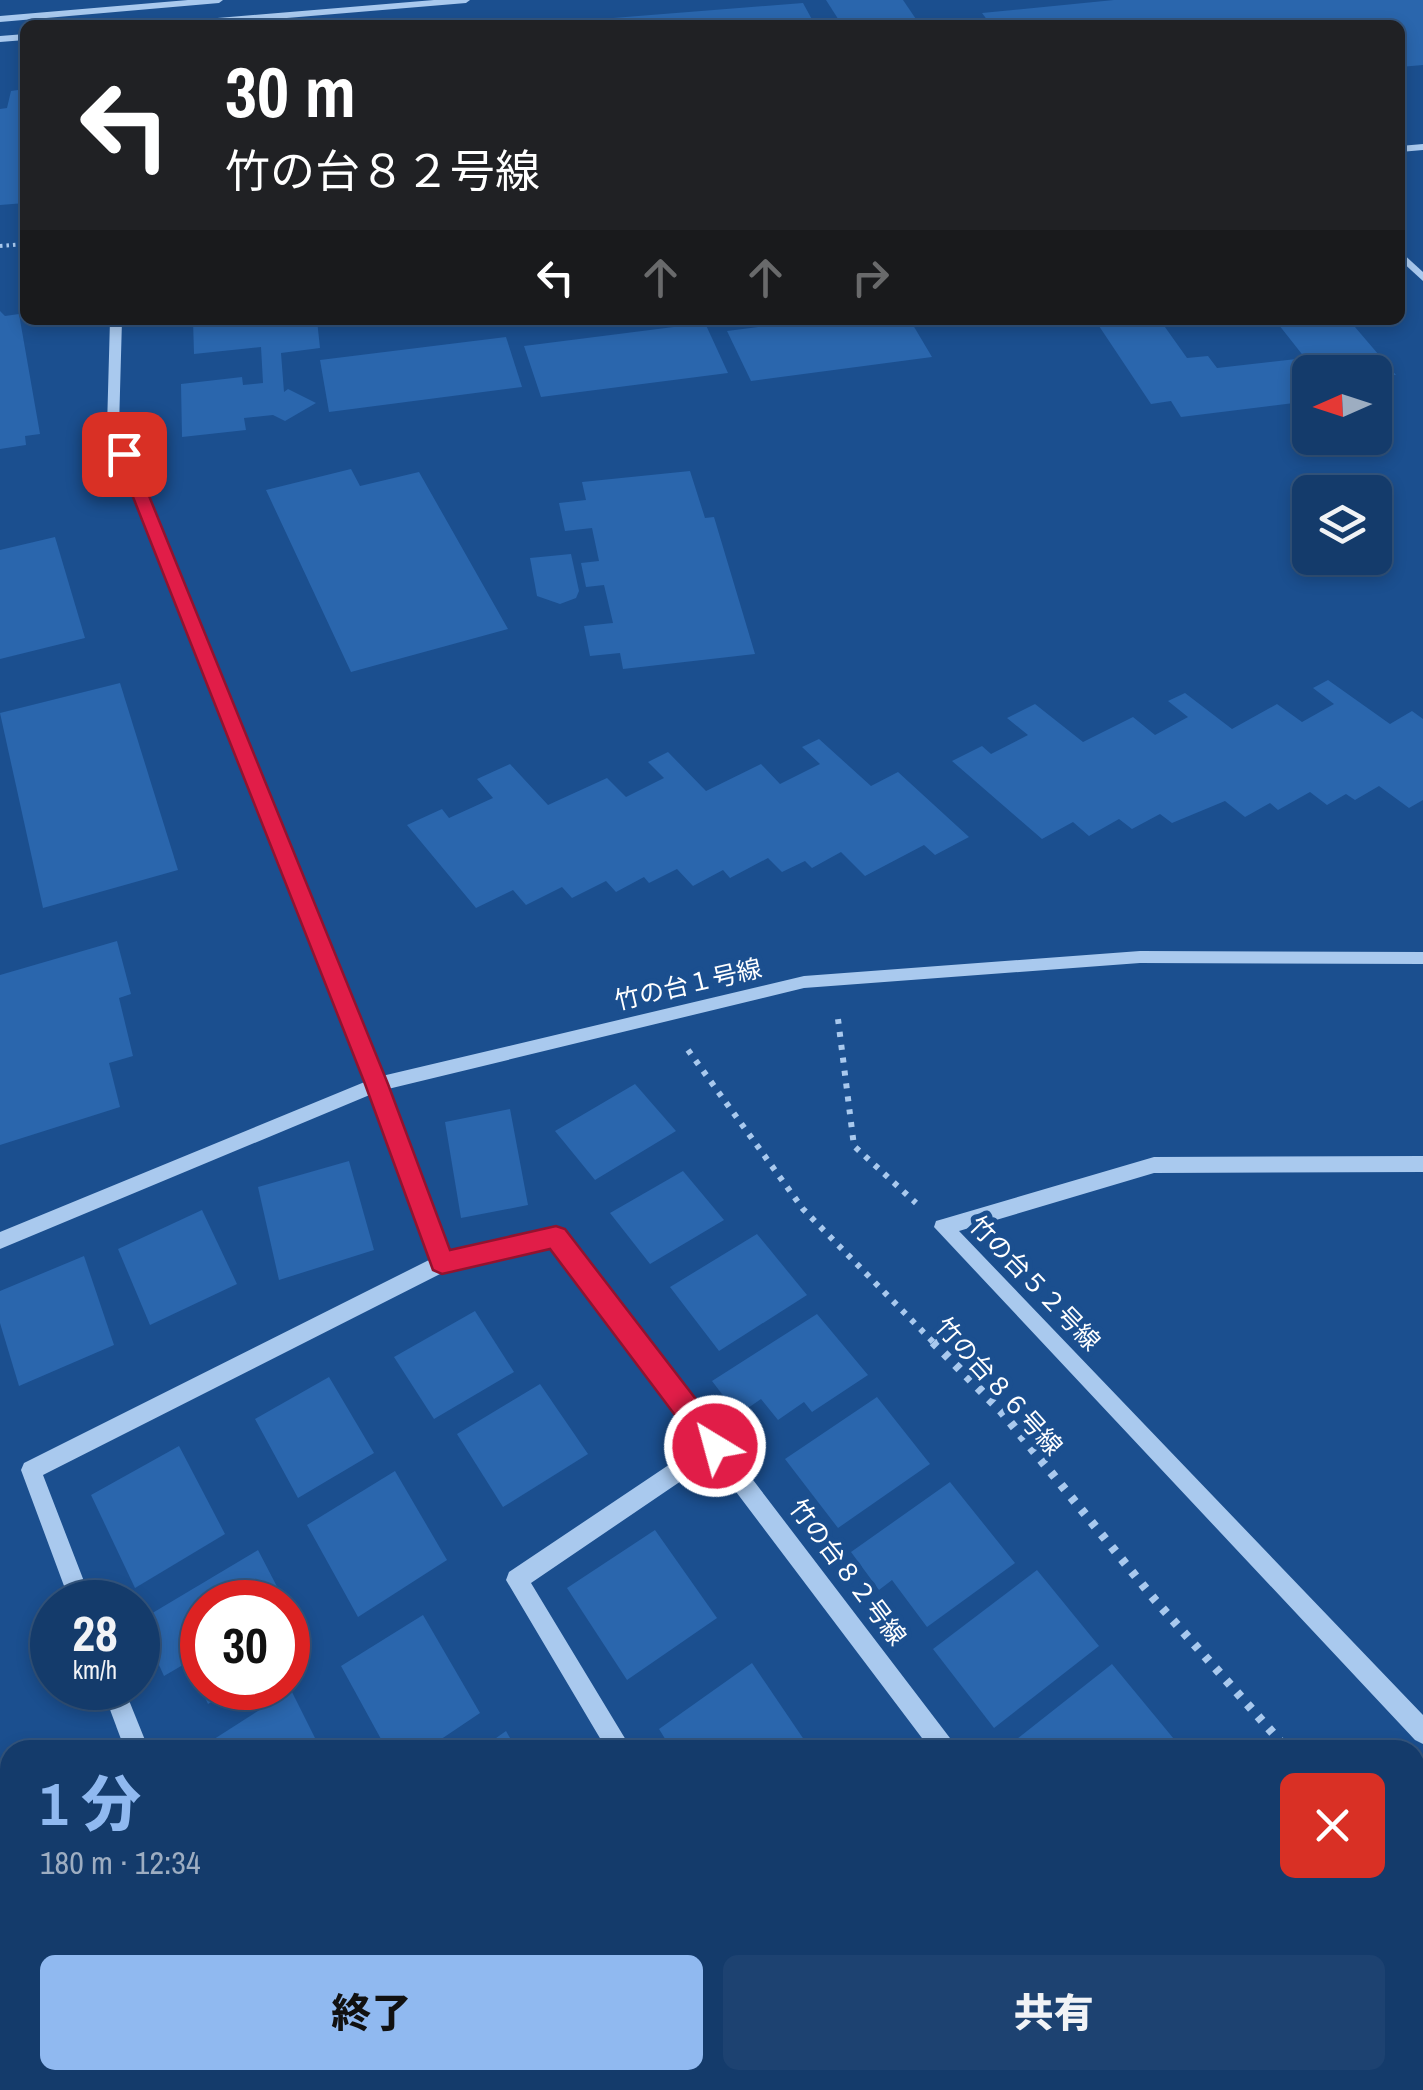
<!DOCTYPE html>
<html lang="ja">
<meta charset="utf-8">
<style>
body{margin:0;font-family:"Archivo Narrow","Noto Sans JP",sans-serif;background:#1d4271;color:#f1f3f6;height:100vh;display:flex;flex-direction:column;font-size:38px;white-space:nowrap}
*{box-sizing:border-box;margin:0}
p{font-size:32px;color:#9dadc1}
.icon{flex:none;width:55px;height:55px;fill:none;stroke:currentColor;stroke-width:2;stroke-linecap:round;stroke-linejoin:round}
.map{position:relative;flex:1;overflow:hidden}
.panel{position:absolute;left:0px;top:1740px;width:1425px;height:350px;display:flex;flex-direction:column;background:#143b6b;border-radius:30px 30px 0 0;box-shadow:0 5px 15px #0003,0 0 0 2px #33557e}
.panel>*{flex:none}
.banner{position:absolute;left:20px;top:20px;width:1385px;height:305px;border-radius:15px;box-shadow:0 5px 15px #0003,0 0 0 2px #33557e;background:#202124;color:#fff;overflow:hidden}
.needle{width:65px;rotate:267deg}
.fabs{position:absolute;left:1292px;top:355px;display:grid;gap:20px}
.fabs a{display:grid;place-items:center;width:100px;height:100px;border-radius:15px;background:#143b6b;box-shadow:0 5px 15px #0003,0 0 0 2px #33557e;font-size:50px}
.speed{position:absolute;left:30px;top:1580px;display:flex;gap:20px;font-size:50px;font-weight:700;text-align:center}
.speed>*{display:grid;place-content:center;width:130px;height:130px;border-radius:50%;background:#143b6b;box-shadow:0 5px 15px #0003,0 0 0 2px #33557e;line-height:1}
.speed small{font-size:25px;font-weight:400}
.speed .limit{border:15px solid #d22;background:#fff;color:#111}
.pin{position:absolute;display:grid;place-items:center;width:85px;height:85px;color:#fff;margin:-42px;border-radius:20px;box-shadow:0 5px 15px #0006}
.me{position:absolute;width:110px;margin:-55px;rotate:323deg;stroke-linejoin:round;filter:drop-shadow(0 0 8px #0008)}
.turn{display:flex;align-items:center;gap:35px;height:210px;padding:0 40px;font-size:45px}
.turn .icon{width:130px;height:130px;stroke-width:2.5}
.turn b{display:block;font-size:70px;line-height:85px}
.lanes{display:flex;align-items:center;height:95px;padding:0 40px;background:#0003;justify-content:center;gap:50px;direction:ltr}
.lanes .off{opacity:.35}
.round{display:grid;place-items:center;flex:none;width:105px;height:105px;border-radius:15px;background:#1d4271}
.head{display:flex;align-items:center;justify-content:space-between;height:170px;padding:0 40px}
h1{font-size:60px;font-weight:800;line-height:75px;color:#90b9f0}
.action{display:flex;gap:20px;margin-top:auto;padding:20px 40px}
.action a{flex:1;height:115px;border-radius:15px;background:#90b9f0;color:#111;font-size:40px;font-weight:800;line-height:115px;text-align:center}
.action a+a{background:#1d4271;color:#f1f3f6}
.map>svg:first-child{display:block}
.building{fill:#2a66ad}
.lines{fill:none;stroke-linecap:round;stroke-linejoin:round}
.path-far2{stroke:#a9c9ee;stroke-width:4;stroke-dasharray:2.5 4;stroke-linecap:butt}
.path-far1{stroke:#a9c9ee;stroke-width:6;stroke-dasharray:5 8;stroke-linecap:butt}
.path{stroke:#a9c9ee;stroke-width:9;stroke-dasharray:6 10;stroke-linecap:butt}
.minor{fill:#a9c9ee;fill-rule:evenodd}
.route{fill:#e11d48;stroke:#92132f;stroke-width:2.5}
.labels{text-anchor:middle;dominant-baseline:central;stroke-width:10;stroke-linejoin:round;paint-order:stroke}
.street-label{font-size:25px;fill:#fff;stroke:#1b4f8f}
</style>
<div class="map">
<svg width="1423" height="2090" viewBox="0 0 1423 2090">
<rect width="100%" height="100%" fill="#1b4f8f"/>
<!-- building -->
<g class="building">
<polygon points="826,0 903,0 920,25 842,25"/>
<polygon points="1114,0 1423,0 1423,65 1400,67 1400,25 991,25 982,13"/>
<polygon points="803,3 815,25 616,25 613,18"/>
<polygon points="25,89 25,203 0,205 0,109 7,108 11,91"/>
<polygon points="0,311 5,316 19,314 40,434 25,436 26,445 0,449"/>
<polygon points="193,320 317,320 320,348 281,353 284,392 288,389 316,403 285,421 273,415 244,418 246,430 182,437 181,384 242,377 243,385 263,383 261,347 194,354"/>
<polygon points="813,320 910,320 932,357 751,381 727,331"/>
<polygon points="1095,320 1160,320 1187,358 1208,356 1217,368 1305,358 1275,320 1349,320 1396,375 1310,372 1310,401 1181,417 1171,401 1151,404"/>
<polygon points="705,323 728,373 541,397 524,346"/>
<polygon points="506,337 522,387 329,412 320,360"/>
<polygon points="351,469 360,486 419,472 508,629 351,672 266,490"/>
<polygon points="690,471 705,518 714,517 755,654 623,669 620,653 590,656 584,626 613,623 604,585 586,587 581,563 599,561 592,528 565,531 559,503 586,500 582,482"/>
<polygon points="55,537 85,638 0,659 0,550"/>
<polygon points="571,554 579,591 576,598 560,604 537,596 530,558"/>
<polygon points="1328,680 1390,724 1412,711 1423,719 1423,800 1409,808 1379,786 1355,800 1346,794 1327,805 1310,792 1278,810 1270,803 1245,817 1225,801 1172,823 1160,814 1132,829 1119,819 1089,836 1073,822 1042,839 952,761 982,746 991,754 1028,735 1007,718 1035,704 1083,742 1133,717 1155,735 1188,717 1168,701 1185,693 1232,729 1277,704 1302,722 1334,704 1313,688"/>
<polygon points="120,683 178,870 43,908 0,713"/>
<polygon points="819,739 871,786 898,772 969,837 935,855 924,845 865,876 841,852 812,868 805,861 782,872 768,858 730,878 723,870 693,886 677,869 649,883 644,877 616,892 606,881 572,898 562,887 526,905 513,890 476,908 407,825 442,809 449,818 493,798 477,779 510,764 548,805 607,778 626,797 664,778 648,762 668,752 706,791 761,764 780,784 820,764 802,747"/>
<polygon points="117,941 131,994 119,998 133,1056 109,1063 120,1107 0,1145 0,975"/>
<polygon points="635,1084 676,1131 595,1180 555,1131"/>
<polygon points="510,1109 528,1205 461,1218 445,1122"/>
<polygon points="349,1161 374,1250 279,1280 258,1187"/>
<polygon points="683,1171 724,1220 650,1264 610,1213"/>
<polygon points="202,1210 237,1284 150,1325 118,1249"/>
<polygon points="757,1234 807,1295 719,1351 670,1287"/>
<polygon points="84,1256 114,1345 19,1386 0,1323 0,1291"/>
<polygon points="475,1311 514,1372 434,1419 394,1357"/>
<polygon points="817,1314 868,1375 812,1412 804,1402 778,1420 761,1399 738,1415 712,1381"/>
<polygon points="329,1377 374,1453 298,1498 255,1419"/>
<polygon points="540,1384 588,1454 503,1507 457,1434"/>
<polygon points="877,1397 930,1464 838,1528 785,1459"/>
<polygon points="179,1446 225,1534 135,1588 91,1495"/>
<polygon points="395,1471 447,1560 358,1617 307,1525"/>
<polygon points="950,1482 1015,1563 927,1627 892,1580 879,1590 851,1552"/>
<polygon points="655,1530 717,1618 627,1680 567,1588"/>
<polygon points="258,1550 285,1602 202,1602 202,1688 234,1688 208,1704 188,1662 164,1676 139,1621"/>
<polygon points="1037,1570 1099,1646 994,1728 933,1649"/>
<polygon points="288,1607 306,1643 288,1655"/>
<polygon points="423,1615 480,1713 425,1750 387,1750 341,1666"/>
<polygon points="752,1663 811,1750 672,1750 659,1729"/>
<polygon points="1112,1664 1183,1750 1003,1750"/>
<polygon points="291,1690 321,1750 197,1750"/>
<polygon points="506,1731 517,1750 478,1750 489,1743"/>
<polygon points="10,1870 10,2013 0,2020 0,1876"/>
<polygon points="1415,1984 1423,1993 1423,2090 1335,2090 1327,2080 1415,2080"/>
<polygon points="10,2057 10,2080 119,2080 105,2090 0,2090 0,2064"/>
<polygon points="584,2080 706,2080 693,2090 589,2090"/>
<polygon points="785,2080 893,2080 900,2090 772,2090"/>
</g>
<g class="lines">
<!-- path-far2 -->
<polyline class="path-far2" points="0,246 25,244"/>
<!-- path-far1 -->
<g class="path-far1">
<polyline points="838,1019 854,1146 916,1203"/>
<polyline points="688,1050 803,1209 935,1344"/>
</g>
<!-- path -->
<g class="path">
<polyline points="933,1342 1001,1411 1155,1600 1288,1750"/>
<polyline points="1415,1892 1423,1901"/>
</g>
<!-- minor -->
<g class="minor">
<polygon points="188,0 223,0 219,3 0,22 0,16"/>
<polygon points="434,0 470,0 466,3 202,25 165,25 170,22"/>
<polygon points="25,34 25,40 0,42 0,36"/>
<polygon points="1423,144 1423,150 1400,152 1400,146"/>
<polygon points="1400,251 1423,272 1423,281 1400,260"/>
<polygon points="110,320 122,320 119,427 382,1076 804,976 1140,951 1423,952 1423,964 1140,963 804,988 388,1089 448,1253 556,1229 563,1231 953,1742 957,1750 931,1750 712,1460 531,1583 632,1750 607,1750 506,1580 509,1572 700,1444 552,1246 446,1271 43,1475 92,1602 70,1602 21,1470 24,1463 431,1259 372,1094 0,1249 0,1232 367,1081 107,427"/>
<polygon points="1423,1156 1423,1172 1154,1173 959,1231 1423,1715 1423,1744 1415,1740 934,1227 936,1221 943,1219 1154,1157"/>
<polygon points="102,1688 124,1688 149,1750 125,1750"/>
<polygon points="249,2080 275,2080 279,2090 253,2090"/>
<polygon points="368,2080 402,2080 397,2090 363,2090"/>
<polygon points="1154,2080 1180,2080 1178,2090 1152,2090"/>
</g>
</g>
<!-- route -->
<polygon class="route" points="124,449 132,454 388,1084 450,1250 556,1226 565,1229 725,1437 729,1446 725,1455 715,1458 705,1455 550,1249 442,1274 433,1270 365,1084 116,454"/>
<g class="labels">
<!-- street labels -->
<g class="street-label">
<text transform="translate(688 984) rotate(-13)">竹の台１号線</text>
<text transform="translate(1035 1283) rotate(46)">竹の台５２号線</text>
<text transform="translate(999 1386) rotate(48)">竹の台８６号線</text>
<text transform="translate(848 1572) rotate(53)">竹の台８２号線</text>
</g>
</g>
</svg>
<div class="fabs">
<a><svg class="needle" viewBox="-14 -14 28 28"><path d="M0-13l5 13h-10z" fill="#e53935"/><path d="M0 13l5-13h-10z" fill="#9dadc1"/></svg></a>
<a><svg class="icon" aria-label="layers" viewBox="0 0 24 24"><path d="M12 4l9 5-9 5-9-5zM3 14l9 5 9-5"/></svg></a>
</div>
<div class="speed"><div>28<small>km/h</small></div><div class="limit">30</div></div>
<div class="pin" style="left:124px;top:454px;background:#d93025"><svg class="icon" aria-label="arrive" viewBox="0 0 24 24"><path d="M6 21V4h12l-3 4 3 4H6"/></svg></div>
<svg class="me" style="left:715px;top:1446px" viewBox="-20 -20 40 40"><circle r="17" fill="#e11d48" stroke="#fff" stroke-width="3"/><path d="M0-11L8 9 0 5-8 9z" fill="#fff"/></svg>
<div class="banner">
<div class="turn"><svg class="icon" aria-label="left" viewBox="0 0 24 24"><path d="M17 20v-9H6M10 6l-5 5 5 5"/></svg><div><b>30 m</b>竹の台８２号線</div></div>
<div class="lanes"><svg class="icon" aria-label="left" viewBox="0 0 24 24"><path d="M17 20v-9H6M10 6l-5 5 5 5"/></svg><svg class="icon off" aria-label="ahead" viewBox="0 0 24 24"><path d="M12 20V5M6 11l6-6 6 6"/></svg><svg class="icon off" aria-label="ahead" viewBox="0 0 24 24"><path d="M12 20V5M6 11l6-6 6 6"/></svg><svg class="icon off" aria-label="right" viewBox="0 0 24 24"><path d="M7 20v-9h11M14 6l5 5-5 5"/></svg></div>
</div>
<section class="panel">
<div class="head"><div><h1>1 分</h1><p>180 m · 12:34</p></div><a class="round" style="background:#d93025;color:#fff"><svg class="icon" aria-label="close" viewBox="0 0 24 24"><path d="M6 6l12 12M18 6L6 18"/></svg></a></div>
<div class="action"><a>終了</a><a>共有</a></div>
</section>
</div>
